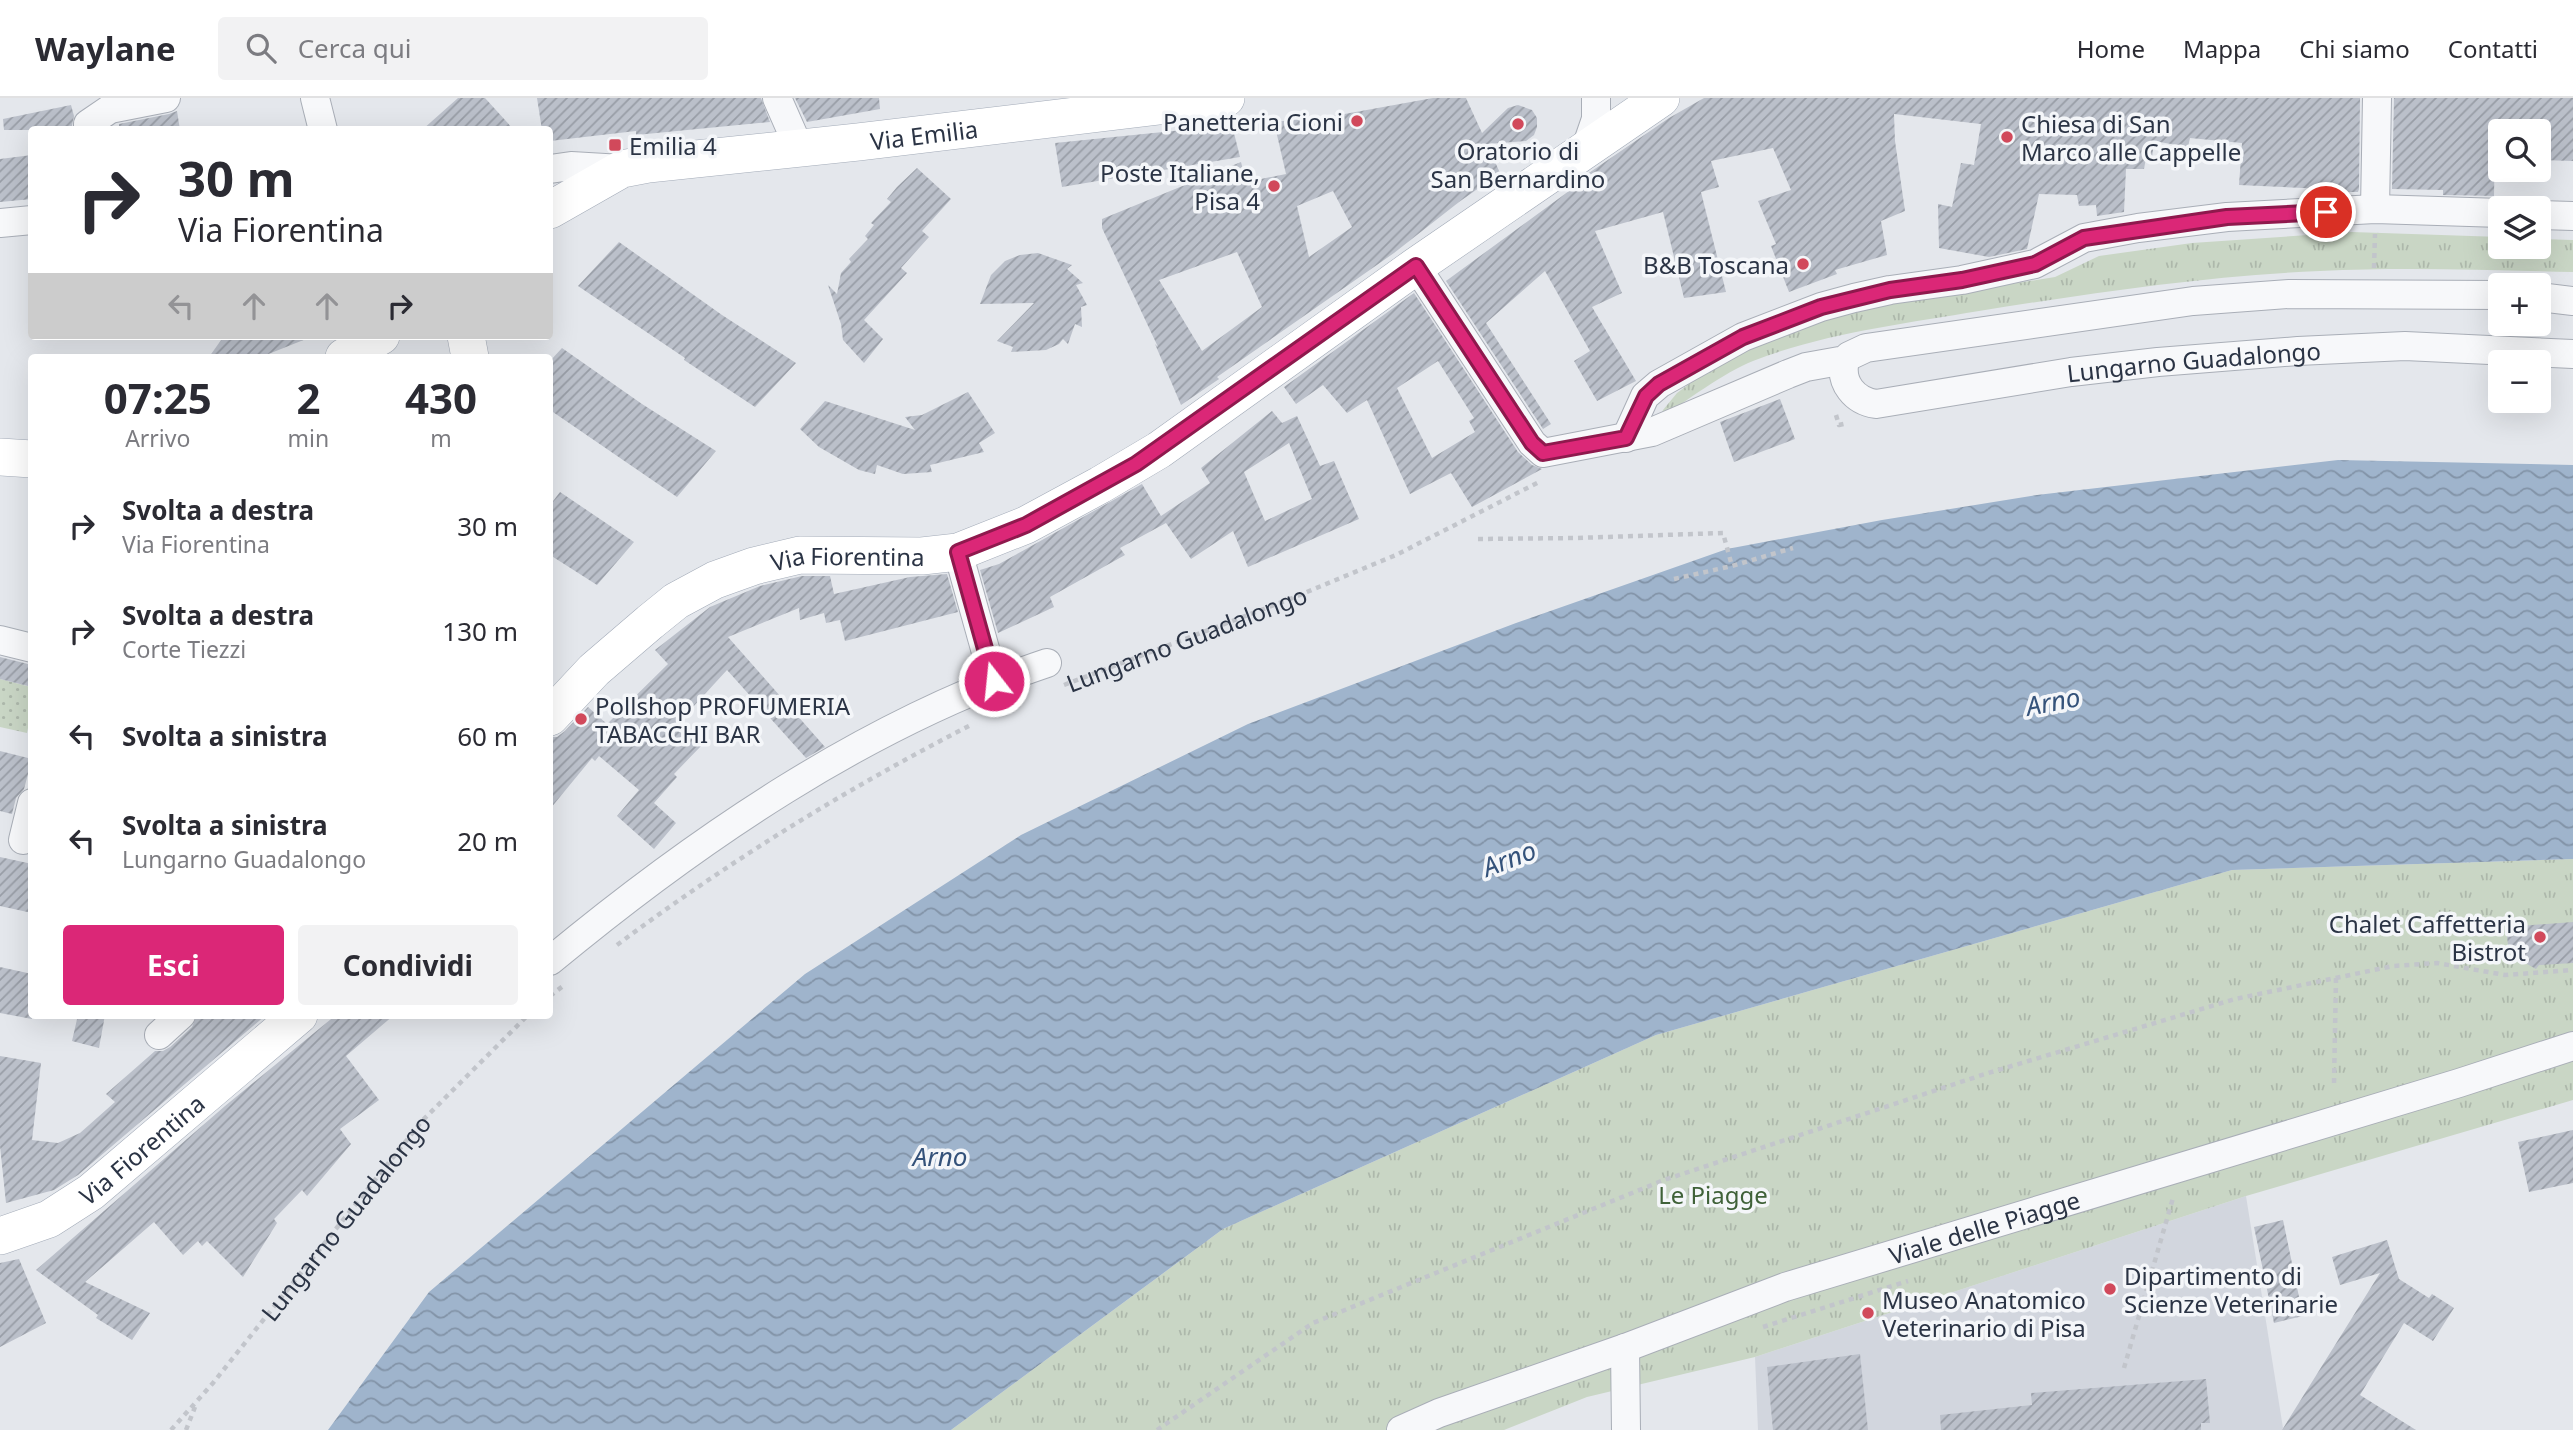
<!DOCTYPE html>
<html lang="it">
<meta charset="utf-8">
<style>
body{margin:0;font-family:"Noto Sans",sans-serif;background:#f2f2f3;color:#2b2b33;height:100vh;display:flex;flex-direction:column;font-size:26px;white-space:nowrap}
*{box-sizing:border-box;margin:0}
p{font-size:23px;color:#7c7c81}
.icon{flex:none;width:38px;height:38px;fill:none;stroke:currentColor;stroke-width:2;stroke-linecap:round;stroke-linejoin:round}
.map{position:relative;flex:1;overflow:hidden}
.details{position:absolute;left:28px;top:256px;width:525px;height:665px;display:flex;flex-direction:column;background:#fff;border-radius:7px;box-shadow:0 7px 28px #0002}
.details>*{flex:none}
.banner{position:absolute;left:28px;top:28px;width:525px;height:214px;border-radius:7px;box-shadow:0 7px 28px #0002;background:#fff;color:#2b2b33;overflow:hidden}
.fabs{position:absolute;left:2488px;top:21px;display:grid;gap:14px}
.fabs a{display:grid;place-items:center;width:63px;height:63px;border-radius:7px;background:#fff;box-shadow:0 7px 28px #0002;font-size:35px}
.pin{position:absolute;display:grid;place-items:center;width:60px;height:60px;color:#fff;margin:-30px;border:4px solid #fff;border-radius:50%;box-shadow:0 2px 7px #0007}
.me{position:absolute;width:77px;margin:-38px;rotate:344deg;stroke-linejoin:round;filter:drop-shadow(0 0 5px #0008)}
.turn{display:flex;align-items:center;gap:24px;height:147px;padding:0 35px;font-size:32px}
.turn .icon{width:91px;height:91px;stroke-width:2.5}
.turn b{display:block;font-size:49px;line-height:60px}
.lanes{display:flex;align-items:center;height:66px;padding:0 35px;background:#0003;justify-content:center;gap:35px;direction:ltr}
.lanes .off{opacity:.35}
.eta{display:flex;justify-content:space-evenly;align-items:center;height:119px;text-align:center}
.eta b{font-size:42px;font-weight:700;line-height:49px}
.cta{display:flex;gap:14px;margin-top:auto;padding:14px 35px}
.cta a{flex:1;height:80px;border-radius:7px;background:#db2777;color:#fff;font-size:28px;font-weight:700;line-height:80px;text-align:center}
.cta a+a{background:#f2f2f3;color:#2b2b33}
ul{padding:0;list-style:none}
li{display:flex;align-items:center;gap:21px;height:105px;padding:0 35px}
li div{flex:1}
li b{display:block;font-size:26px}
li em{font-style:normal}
header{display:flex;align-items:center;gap:42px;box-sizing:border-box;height:98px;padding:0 35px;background:#fff;border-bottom:2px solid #e1e1e2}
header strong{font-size:33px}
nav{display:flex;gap:38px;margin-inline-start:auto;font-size:24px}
.search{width:490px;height:63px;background:#f2f2f3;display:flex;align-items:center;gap:18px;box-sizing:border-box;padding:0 24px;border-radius:7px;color:#7c7c81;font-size:26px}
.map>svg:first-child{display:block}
.built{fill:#d2d6de}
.grass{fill:url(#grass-dots)}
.park{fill:url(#park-tufts)}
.water{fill:url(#water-waves)}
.building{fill:url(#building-hatch);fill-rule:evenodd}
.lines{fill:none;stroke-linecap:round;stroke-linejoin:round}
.minor-casing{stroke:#a9aeb7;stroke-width:30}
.major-casing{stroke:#a3abb8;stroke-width:38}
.path{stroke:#c2c5cb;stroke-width:4.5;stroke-dasharray:5 5;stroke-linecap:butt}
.minor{stroke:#f7f8fa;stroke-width:28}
.major{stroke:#fff;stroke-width:37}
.route-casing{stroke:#8e194d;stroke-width:18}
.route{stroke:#db2777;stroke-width:12}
.poi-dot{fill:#d1495b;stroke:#f4f6f9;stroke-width:2.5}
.labels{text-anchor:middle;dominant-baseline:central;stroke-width:7;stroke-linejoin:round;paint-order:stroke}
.poi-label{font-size:24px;fill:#2b3445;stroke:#f4f6f9;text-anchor:start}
.street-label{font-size:24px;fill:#2b3445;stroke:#f4f6f9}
.park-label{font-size:24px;fill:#3f6138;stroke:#f4f6f9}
.water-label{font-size:26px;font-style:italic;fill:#34527a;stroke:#f4f6f9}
</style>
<header>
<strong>Waylane</strong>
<div class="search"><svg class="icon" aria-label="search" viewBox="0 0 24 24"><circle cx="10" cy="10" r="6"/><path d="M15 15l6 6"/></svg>Cerca qui</div>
<nav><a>Home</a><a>Mappa</a><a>Chi siamo</a><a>Contatti</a></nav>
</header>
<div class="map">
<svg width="2573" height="1332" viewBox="0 0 2573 1332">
<defs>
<pattern id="grass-dots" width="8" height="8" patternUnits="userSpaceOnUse" patternTransform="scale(1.75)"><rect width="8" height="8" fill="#c9d6c5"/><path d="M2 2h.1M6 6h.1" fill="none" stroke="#adb8ab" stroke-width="1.8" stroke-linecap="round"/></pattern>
<pattern id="park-tufts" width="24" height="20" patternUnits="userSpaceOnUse" patternTransform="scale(1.75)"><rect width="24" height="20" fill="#c9d6c5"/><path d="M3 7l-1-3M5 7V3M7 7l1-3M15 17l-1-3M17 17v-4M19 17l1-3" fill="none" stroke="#adb8ab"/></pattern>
<pattern id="water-waves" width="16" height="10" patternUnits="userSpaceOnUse" patternTransform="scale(1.75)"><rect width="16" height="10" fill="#9fb4cc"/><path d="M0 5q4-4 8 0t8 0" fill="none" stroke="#8293a7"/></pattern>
<pattern id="building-hatch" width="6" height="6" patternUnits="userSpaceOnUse" patternTransform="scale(1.75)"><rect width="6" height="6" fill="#bbc0ca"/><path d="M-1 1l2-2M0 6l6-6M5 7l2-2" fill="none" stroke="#989da6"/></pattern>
</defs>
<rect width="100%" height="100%" fill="#e4e7ec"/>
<!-- built -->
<polygon class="built" points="2246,1098 2283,1330 2282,1332 1758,1332 1755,1259"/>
<!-- grass -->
<polygon class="grass" points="0,581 31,589 31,615 27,635 0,629"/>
<!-- park -->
<g class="park">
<path d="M2352,134L2501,139V149H2539V141L2573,142V174C2488,172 2404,169 2320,173C2205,178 2092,195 1979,213C1903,226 1825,235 1753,263C1725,274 1684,304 1659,322L1663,312L1677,295L1697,280L1776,237L1822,216L2055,179L2099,158L2192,145Z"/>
<polygon points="2573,761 2573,1002 2246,1098 1755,1259 1587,1299 1504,1332 951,1332 1223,1131 1656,937 2232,772"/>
</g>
<!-- water -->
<polygon class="water" points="2338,362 2573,367 2573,761 2232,772 1656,937 1223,1131 951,1332 328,1332 429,1194 805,876 1021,737 1248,626 1516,525 1727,451 1882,422 2037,397"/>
<!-- building -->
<g class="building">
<polygon points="458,0 485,0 514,32 422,32"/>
<polygon points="537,0 761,0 770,24 636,37 636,33 550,43 550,32 542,32"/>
<polygon points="795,0 879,0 880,11 807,24"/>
<path d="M1433,0H1466L1482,35L1508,10L1518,7L1532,12L1537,20V29L1534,37L1526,43L1487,46L1500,75L1459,104L1394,155L1217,279L1219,281L1181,307L1155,246L1158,249L1102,130V121L1241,64L1246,84L1286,76L1274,24L1339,17ZM1333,93L1352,129L1309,159L1297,108ZM1237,154L1262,209L1202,253L1159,182Z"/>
<polygon points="1704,0 2360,0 2359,91 2358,94 2327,94 2327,91 2239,87 2242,45 2190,40 2188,49 2154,43 2152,61 2146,60 2144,71 2126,71 2124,114 2097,118 2096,107 2079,108 2077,97 2039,96 2027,151 1989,159 1939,150 1938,106 1952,109 1961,65 1974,67 1981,26 1894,16 1895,43 1905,113 1881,123 1887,157 1835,172 1837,176 1789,194 1771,148 1776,146 1758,103 1791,92 1773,50 1711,63 1719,89 1701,94 1726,194 1684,200 1663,114 1595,133 1622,195 1592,209 1636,283 1597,303 1574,263 1590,253 1545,173 1486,225 1551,326 1543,331 1446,183 1569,93 1567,90 1669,20"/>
<polygon points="2394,0 2573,0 2573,63 2539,62 2539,33 2501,33 2501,40 2495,40 2494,98 2443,97 2443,92 2392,91"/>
<polygon points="71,7 74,18 71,32 4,32 3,21"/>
<polygon points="177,13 180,32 119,32 119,26 169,16"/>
<polygon points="1232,27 1240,59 1062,89 1055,45"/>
<polygon points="32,57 32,101 0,104 0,61"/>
<polygon points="917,70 951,101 922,133 929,139 901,170 907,175 864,222 883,241 864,265 843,242 841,226 828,187 837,196 841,175 851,164 849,161 868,141 865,138 874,127 871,125 891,104 887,101 897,89"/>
<polygon points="619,144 722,217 796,265 755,309 684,262 685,260 578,188"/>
<polygon points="1038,155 1072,167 1067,171 1083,185 1076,187 1087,207 1081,209 1082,229 1075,226 1068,246 1063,241 1059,246 1046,252 1011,254 1013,249 997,243 1034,205 980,206 991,177 1005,163 1020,157"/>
<path d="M1414,195L1518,354L1532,367L1542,371L1472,409L1451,375L1410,396L1367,302L1347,315L1323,287L1296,306L1284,289ZM1438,263L1474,320L1469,323L1475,334L1432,360L1397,290Z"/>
<polygon points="224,238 311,238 311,239 261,259 209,259"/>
<polygon points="562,250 642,306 716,353 677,399 550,312 550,263"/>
<polygon points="968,294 995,335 979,345 984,354 930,367 932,374 903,376 877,367 875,376 859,372 819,349 800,331 825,303 915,332 905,319 922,317"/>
<polygon points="1780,301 1795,341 1734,364 1720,324"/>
<path d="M1272,313L1282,325L1297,318L1320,368L1334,363L1359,421L1248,469L1233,433L1191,461L1166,425L1120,450L1125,457L1050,499L1054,509L998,535L980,472L999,466L1026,451L1142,386L1161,418L1210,385L1201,370ZM1289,345L1312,401L1265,423L1244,374Z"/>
<polygon points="560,394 634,444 597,487 550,457 550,407"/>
<polygon points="947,476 958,514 845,543 840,522 826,525 824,515 800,522 799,510 728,539 825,649 806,660 727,572 680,623 702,647 674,676 677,679 654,705 676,725 654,751 617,718 639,692 599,658 595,663 592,660 550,711 550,639 557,639 565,633 588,609 607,626 668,566 655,552 710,509 760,488 802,478 830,478 834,496 910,479"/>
<polygon points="0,559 32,567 32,589 0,581"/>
<polygon points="0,653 32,661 24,691 16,700 12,716 0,713"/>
<polygon points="0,759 32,766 32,815 0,808"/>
<polygon points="2573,824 2573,865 2539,867 2536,871 2509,856 2506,829"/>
<polygon points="0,869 32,876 32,921 0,915"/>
<polygon points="78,917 105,917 99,950 72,943"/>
<polygon points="197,917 266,917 78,1077 54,1092 6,1105 0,1048 0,958 41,965 32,1042 58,1045 80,1035 115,1004 106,996 155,953 163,953 170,949 192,929"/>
<polygon points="336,917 394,917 346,958 379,1002 340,1031 351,1046 307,1098 302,1092 274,1121 277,1125 243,1179 207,1143 202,1148 198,1143 183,1157 154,1124 85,1184 150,1215 132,1242 96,1220 98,1217 36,1172 225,1008"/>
<polygon points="2573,1032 2573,1085 2529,1094 2518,1044"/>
<polygon points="2283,1122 2303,1218 2274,1225 2254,1129"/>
<polygon points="2387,1142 2399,1181 2429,1200 2432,1196 2454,1210 2433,1243 2404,1225 2360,1297 2416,1332 2282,1332 2380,1175 2340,1187 2332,1159"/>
<polygon points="19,1161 46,1225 0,1249 0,1165"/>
<polygon points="1860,1256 1868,1332 1773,1332 1767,1269"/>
<polygon points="2206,1281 2210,1325 2201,1325 2201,1332 1941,1332 1940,1317 2032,1307 2031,1295"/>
</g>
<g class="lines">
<!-- minor casing -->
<g class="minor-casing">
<g id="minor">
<polyline points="315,0 323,32"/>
<polyline points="777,0 799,50"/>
<polyline points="88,32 88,26 110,11 166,0"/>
<polyline points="1585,53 1596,21 1596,0"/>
<polyline points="550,71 571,68 622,71"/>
<polyline points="2375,111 2377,0"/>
<polyline points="2539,117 2573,118"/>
<polyline points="0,125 32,122"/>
<polyline points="1416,168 1532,345 1543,355 1652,334 1788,276 1806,269 1845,262 1849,258 1866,250 2193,203 2289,196 2501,197"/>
<polyline points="2539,199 2573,203"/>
<path id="s3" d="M1845,262C1839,285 1855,303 1876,306L2071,274L2158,264L2298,253L2405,248L2573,256"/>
<polyline points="1626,340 1645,298 1659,286 1743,239 1821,209 1854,200 1890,192 1962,182 2035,166 2084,140 2138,130 2227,119 2375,111 2501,115"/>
<polyline points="958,454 994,583"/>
<polyline points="0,542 32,550"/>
<polyline points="23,742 32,705"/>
<path d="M550,863C696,742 865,626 1047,565"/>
<polyline points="159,937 181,917"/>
<polyline points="1625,1250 1626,1332"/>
<path id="s4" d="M1401,1332L1439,1315L1625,1250L1785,1189L2459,985L2573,948"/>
</g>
</g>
<!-- major casing -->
<g class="major-casing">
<g id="major">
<path id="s5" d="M550,112L622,71L648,66L858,44L1226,0"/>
<polyline points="466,238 470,259"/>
<polyline points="344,259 381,238"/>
<polyline points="0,359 32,361"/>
<path id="s6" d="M550,619L594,572L650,524L676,503L715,482L754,468L800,457L922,458L958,454L1026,427L1100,387L1159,352L1416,168L1661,0"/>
<path id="s7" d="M0,1138L49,1121L91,1094L299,917"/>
</g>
</g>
<!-- path -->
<g class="path">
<polyline points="2374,170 2375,136"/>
<polyline points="1836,317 1839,327 1848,325"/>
<polyline points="1478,441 1576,440 1723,435 1732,468"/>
<polyline points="1674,481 1732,468 1793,450"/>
<path id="s1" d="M1064,587L1290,501L1396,457L1541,383"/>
<path d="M617,847C728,764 846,691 969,628"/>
<polyline points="550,898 563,888"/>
<polyline points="2334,985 2336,880"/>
<polyline points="1763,1229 1908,1183"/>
<polyline points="2124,1270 2173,1100"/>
<path id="s2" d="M171,1332L213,1285L422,1023L528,917"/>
<polyline points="186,1332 195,1309"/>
<polyline points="1157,1332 1313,1225 1664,1082 1985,976 2235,901 2393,868 2437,865 2505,877 2573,872"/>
</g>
<!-- minor -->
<use href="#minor" class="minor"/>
<!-- major -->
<use href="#major" class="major"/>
</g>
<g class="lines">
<!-- route casing -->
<g class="route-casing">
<polyline id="route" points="994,583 958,454 1026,427 1136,366 1416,168 1532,345 1543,355 1626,340 1646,298 1659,286 1743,239 1821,209 1890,192 1962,182 2035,166 2084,140 2227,119 2326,114"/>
</g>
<!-- route -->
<use href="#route" class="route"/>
</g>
<!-- markers -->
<g class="poi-dot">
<circle cx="1357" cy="23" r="7"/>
<circle cx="1518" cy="26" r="7"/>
<circle cx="2007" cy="39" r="7"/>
<rect x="608" y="40" width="14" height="14" rx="3.5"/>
<circle cx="1274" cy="88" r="7"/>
<circle cx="1803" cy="166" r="7"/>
<circle cx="581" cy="621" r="7"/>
<circle cx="2540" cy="839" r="7"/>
<circle cx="2110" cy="1191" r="7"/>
<circle cx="1868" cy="1215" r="7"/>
</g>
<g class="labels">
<!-- poi labels -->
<g class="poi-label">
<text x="1343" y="23" text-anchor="end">Panetteria Cioni</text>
<text x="2021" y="25">Chiesa di San<tspan x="2021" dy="28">Marco alle Cappelle</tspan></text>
<text x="629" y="47">Emilia 4</text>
<text x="1518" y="52" text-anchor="middle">Oratorio di<tspan x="1518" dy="28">San Bernardino</tspan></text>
<text x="1260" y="74" text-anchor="end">Poste Italiane,<tspan x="1260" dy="28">Pisa 4</tspan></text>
<text x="1789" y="166" text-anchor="end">B&amp;B Toscana</text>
<text x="595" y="607">Pollshop PROFUMERIA<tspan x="595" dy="28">TABACCHI BAR</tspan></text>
<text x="2526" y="825" text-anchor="end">Chalet Caffetteria<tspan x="2526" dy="28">Bistrot</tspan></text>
<text x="2124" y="1177">Dipartimento di<tspan x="2124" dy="28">Scienze Veterinarie</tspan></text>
<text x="1882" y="1201">Museo Anatomico<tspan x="1882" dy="28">Veterinario di Pisa</tspan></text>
</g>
<!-- street labels -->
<g class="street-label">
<text stroke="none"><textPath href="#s5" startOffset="387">Via Emilia</textPath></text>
<text stroke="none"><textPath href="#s3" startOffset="382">Lungarno Guadalongo</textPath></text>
<text stroke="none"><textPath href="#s6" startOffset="352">Via Fiorentina</textPath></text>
<text stroke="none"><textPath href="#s1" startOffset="131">Lungarno Guadalongo</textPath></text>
<text stroke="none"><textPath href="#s7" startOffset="168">Via Fiorentina</textPath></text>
<text stroke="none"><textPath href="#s2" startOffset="275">Lungarno Guadalongo</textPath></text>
<text stroke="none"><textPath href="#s4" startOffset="618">Viale delle Piagge</textPath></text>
</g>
<!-- park labels -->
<g class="park-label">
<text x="1713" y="1096">Le Piagge</text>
</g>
<!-- water labels -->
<g class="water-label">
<text transform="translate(2053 603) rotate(-11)">Arno</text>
<text transform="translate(1509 760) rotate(-21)">Arno</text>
<text x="940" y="1058">Arno</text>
</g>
</g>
</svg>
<div class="fabs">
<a><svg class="icon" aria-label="search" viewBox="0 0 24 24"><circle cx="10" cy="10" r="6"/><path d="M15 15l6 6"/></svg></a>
<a><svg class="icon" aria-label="layers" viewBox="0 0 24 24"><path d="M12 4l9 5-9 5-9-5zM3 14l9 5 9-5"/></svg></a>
<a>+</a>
<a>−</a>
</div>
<div class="pin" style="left:2326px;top:114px;background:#d93025"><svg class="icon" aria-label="arrive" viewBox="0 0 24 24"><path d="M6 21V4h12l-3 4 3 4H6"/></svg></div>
<svg class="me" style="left:994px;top:583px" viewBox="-20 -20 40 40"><circle r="17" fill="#db2777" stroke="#fff" stroke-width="3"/><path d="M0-11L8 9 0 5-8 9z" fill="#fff"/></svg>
<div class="banner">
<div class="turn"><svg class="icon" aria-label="right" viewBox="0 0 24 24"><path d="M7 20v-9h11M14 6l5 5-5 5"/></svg><div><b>30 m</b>Via Fiorentina</div></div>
<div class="lanes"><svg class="icon off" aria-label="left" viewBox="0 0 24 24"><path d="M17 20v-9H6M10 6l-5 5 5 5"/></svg><svg class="icon off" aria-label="ahead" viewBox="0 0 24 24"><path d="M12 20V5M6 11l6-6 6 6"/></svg><svg class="icon off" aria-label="ahead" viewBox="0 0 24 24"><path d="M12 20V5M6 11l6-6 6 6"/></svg><svg class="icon" aria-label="right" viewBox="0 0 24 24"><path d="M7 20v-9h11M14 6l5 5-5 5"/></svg></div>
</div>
<section class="details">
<div class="eta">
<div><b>07:25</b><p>Arrivo</p></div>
<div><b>2</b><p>min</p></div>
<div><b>430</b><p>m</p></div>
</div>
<ul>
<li><svg class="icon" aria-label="right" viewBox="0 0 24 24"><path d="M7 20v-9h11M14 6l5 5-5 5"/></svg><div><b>Svolta a destra</b><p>Via Fiorentina</p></div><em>30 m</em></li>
<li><svg class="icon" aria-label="right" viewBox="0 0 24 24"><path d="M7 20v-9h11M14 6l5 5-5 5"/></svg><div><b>Svolta a destra</b><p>Corte Tiezzi</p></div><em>130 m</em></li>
<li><svg class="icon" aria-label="left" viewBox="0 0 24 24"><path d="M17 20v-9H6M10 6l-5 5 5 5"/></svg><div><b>Svolta a sinistra</b></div><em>60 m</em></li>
<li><svg class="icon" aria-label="left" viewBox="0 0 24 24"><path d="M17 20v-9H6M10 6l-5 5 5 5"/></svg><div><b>Svolta a sinistra</b><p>Lungarno Guadalongo</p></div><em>20 m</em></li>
</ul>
<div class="cta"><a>Esci</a><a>Condividi</a></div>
</section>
</div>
